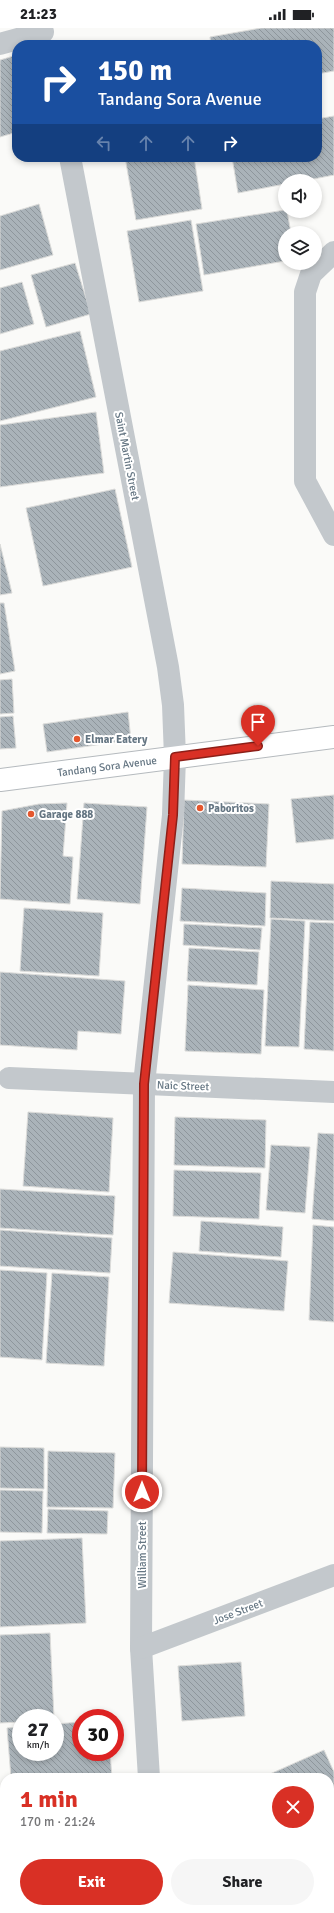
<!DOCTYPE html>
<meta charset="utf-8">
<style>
body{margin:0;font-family:Signika,sans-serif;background:#f6f6f6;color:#202124;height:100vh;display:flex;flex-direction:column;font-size:15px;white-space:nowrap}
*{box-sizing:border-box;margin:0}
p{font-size:13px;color:#757577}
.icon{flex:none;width:22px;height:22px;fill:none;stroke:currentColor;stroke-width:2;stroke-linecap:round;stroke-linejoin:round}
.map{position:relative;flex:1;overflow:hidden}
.drawer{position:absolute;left:0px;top:1745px;width:334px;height:140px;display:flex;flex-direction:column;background:#fff;border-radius:16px 16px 0 0;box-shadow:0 2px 6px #0003}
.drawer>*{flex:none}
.hud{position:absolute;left:12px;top:12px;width:310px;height:122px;border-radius:16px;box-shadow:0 2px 6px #0003;background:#1a4fa0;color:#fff;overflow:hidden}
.controls{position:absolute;left:278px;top:146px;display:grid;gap:8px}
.controls a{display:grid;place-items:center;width:44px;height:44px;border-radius:50%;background:#fff;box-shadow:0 2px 6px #0003;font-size:20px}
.speed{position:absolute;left:12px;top:1681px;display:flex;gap:8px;font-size:20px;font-weight:700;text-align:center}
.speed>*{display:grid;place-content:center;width:52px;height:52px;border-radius:50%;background:#fff;box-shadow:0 2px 6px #0003;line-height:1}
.speed small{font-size:10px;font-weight:400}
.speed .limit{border:6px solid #d22;background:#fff;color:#111}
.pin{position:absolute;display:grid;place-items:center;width:34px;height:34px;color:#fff;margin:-41px -17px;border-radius:50% 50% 50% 0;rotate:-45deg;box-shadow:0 0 4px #0007}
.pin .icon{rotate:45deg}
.me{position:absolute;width:44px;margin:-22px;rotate:0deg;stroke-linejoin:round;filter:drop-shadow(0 0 3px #0008)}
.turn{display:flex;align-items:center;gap:14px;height:84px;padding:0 20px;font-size:18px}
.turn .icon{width:52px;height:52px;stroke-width:2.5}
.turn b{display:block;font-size:28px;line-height:34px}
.lanes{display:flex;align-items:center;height:38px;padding:0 20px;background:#0003;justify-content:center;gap:20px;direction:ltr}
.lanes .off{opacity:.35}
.round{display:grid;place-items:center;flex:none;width:42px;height:42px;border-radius:21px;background:#f6f6f6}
.headline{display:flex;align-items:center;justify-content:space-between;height:68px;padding:0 20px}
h1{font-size:24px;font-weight:700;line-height:30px;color:#d93025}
.action{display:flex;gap:8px;margin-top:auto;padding:8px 20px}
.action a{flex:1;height:46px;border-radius:24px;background:#d93025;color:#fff;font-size:16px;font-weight:700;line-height:46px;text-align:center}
.action a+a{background:#f6f6f6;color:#202124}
.status{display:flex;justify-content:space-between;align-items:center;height:28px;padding:0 20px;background:#fff;direction:ltr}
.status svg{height:11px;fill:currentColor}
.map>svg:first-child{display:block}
.building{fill:url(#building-back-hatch);stroke:#dcdcda}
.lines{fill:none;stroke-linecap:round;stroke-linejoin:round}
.major-casing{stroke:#b5babe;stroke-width:24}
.minor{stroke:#c3c8cc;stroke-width:22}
.major{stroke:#fff;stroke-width:22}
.route-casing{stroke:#8d1f18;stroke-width:10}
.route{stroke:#d93025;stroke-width:7}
.poi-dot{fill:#e4572e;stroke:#fff;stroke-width:1.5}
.labels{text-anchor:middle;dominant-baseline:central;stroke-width:4;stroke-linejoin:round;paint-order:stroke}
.street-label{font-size:11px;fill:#657683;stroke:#fff}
.poi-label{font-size:11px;font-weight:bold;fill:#657683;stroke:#fff;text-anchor:start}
</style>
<div class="status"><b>21:23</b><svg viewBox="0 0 49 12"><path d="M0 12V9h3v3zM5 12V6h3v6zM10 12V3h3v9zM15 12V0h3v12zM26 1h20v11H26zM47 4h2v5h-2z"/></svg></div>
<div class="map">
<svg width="334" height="1885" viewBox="0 0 334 1885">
<defs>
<pattern id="building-back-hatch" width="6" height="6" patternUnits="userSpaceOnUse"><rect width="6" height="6" fill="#aab3b9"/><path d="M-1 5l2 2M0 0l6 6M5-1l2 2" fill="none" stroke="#8e969c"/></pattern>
</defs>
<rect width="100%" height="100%" fill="#fafaf8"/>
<!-- building -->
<g class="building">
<polygon points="261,0 334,0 334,43 317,46 317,17 211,17 210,9"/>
<polygon points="17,27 17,104 0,109 0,32"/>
<polygon points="334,88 334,147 303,153 285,153 285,156 238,165 232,129 317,129 317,91"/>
<polygon points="125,129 194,129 202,181 136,192"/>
<polygon points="39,176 53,227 0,242 0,188"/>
<polygon points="285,182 287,183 291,205 285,205 285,233 204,247 196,196"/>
<polygon points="191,192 203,263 139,274 127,203"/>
<polygon points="75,235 91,286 46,299 31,247"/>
<polygon points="22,254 34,296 0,306 0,260"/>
<polygon points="80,303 96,369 0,393 0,323"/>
<polygon points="96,384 104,445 0,459 0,397"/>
<polygon points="115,461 132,539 43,558 26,480"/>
<polygon points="0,516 12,565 0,567"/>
<polygon points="0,575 4,575 15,643 0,646"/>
<polygon points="12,651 14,685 0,686 0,652"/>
<polygon points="128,684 131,712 47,724 43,696"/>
<polygon points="13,688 16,720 0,721 0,689"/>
<polygon points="334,767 334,811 296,815 291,771"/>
<polygon points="184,772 269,776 266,839 182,836"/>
<polygon points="67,775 63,828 73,829 70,876 0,871 2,783 39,776"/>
<polygon points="84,775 147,779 140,876 77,871"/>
<polygon points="271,853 334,856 334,893 270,890"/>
<polygon points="182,860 266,865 265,898 180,893"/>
<polygon points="24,880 103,885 99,948 20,943"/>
<polygon points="271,891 305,893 299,1019 265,1018"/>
<polygon points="310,894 334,895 334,1023 304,1021"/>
<polygon points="184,896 262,900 260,922 183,917"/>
<polygon points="189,920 259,924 257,957 187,953"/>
<polygon points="0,944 125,953 121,1006 78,1003 77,1022 0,1017"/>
<polygon points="188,957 264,962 261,1026 185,1023"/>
<polygon points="28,1084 113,1090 109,1164 23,1158"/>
<polygon points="175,1089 266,1092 265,1140 174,1137"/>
<polygon points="318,1105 334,1106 334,1193 312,1191"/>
<polygon points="271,1117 310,1119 305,1185 266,1182"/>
<polygon points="174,1142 261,1145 259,1191 173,1188"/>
<polygon points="0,1161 115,1168 113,1207 0,1200"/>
<polygon points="201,1193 283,1199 281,1229 199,1223"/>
<polygon points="313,1197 334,1199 334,1294 309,1292"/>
<polygon points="0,1202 112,1210 110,1245 0,1238"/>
<polygon points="173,1224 288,1233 284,1283 169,1275"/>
<polygon points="0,1242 47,1245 42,1332 0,1329"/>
<polygon points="52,1245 109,1249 104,1338 46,1335"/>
<polygon points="0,1419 44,1420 44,1461 0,1460"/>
<polygon points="48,1423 115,1425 113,1480 47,1479"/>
<polygon points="0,1462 43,1463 42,1505 0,1504"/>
<polygon points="48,1481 108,1483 107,1506 47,1505"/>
<polygon points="82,1510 86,1595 0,1599 0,1513"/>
<polygon points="50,1605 54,1690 21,1690 21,1694 0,1695 0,1607"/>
<polygon points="241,1634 245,1688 182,1693 178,1638"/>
<polygon points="81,1694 81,1724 110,1724 112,1750 11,1750 7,1700 21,1699 21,1724 55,1724 55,1696"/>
<polygon points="324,1722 334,1744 334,1840 329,1842 329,1750 261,1750"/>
<polygon points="0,1795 5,1795 5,1880 19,1880 19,1885 0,1885"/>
<rect x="36" y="1880" width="78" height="5"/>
<polygon points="199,1880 249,1880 232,1885 201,1885"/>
</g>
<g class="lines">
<!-- major casing -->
<g class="major-casing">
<g id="major">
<path id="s1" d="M0,752L334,709"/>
</g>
</g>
<!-- minor -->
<g class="minor">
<polyline points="0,16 43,4"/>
<polyline points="70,129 168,639 173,677 175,729 173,787 144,1056 141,1620 149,1750"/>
<polyline points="334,224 311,246 305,264 305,453 334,507"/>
<polyline points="9,1050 334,1064"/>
<polyline points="141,1620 334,1547"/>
<polyline points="156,1880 156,1885"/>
</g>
<!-- major -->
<use href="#major" class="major"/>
</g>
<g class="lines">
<!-- route casing -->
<g class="route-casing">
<polyline id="route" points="142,1464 144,1056 173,787 175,729 258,718"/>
</g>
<!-- route -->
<use href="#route" class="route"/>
</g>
<!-- markers -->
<g class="poi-dot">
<circle cx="77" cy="711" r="4"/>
<circle cx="200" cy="780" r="4"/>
<circle cx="31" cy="786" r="4"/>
</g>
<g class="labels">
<!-- street labels -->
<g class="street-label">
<text transform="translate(127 428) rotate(79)">Saint Martin Street</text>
<text stroke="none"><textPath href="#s1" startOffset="108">Tandang Sora Avenue</textPath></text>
<text transform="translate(183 1058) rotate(2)">Naic Street</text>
<text transform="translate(142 1527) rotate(-90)">William Street</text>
<text transform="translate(238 1584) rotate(-21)">Jose Street</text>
</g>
<!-- poi labels -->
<g class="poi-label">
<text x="85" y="711">Elmar Eatery</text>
<text x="208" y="780">Paboritos</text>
<text x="39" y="786">Garage 888</text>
</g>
</g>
</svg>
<div class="controls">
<a><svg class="icon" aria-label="sound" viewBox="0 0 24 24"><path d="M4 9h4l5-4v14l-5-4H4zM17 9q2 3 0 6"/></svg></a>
<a><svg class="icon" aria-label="layers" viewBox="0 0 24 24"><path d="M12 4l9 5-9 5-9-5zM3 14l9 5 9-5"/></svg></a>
</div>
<div class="speed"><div>27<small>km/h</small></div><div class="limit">30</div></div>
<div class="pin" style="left:258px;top:718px;background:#d93025"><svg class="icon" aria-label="arrive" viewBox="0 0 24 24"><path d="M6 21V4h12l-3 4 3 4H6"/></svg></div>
<svg class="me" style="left:142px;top:1464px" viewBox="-20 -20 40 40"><circle r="17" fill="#d93025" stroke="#fff" stroke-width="3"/><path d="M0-11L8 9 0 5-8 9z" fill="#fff"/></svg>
<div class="hud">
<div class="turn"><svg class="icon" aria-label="right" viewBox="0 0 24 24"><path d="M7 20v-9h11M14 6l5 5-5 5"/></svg><div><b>150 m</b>Tandang Sora Avenue</div></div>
<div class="lanes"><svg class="icon off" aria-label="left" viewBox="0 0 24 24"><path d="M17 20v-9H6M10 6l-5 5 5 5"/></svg><svg class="icon off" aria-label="ahead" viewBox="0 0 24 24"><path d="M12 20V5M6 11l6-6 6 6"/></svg><svg class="icon off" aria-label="ahead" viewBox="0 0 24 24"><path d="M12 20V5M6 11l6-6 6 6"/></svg><svg class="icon" aria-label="right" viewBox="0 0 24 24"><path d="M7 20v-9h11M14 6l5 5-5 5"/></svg></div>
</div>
<section class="drawer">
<div class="headline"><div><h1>1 min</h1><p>170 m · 21:24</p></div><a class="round" style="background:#d93025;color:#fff"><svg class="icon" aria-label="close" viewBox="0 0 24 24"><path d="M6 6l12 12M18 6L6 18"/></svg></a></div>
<div class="action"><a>Exit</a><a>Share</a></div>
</section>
</div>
